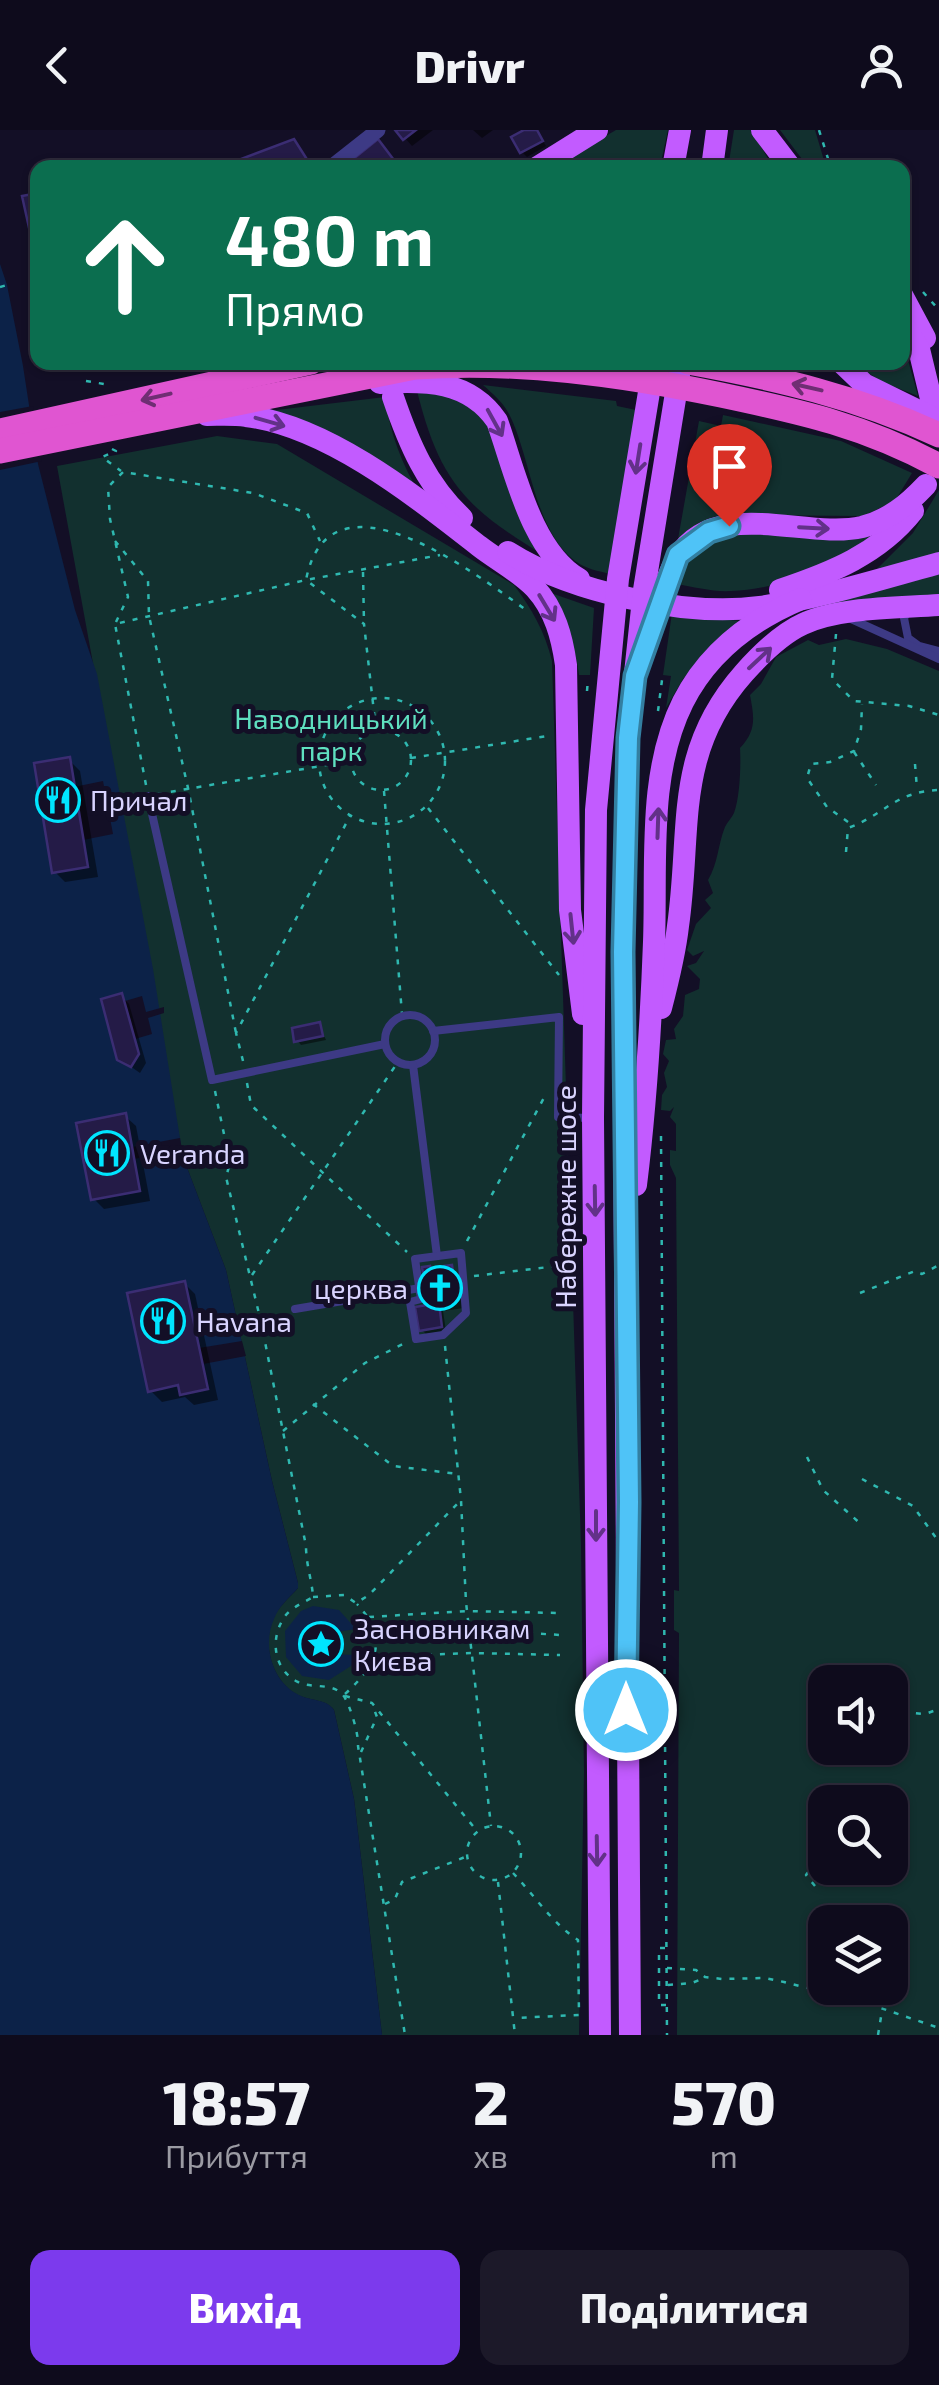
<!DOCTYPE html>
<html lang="uk">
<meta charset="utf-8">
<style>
body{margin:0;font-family:"Exo 2",sans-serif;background:#1c1929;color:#f1f3f6;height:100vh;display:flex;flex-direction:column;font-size:38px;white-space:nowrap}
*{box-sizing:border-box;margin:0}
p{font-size:32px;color:#9b9ba3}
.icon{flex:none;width:55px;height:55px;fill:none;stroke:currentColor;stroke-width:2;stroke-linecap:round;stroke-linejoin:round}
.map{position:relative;height:1905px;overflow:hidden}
.side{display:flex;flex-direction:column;background:#0e0b1c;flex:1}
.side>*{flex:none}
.guide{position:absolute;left:30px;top:30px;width:880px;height:210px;border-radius:20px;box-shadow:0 2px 8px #0004,0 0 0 2px #2e2b3b;background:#0b6e4f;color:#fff;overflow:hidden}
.fabs{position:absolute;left:808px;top:1535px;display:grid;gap:20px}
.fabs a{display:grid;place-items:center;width:100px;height:100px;border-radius:20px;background:#0e0b1c;box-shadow:0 2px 8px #0004,0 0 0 2px #2e2b3b;font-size:50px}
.pin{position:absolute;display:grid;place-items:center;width:85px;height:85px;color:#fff;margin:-102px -42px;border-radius:50% 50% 50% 0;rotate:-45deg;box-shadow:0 0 10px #0007}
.pin .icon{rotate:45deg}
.me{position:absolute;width:110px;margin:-55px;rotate:0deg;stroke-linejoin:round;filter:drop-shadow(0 0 8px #0008)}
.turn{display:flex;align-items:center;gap:35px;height:210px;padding:0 30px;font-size:45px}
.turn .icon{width:130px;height:130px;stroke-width:2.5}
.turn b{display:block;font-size:70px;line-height:85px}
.eta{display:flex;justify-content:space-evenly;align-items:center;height:170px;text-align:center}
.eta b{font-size:60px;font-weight:800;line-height:70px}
.cta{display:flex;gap:20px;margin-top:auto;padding:20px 30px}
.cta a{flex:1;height:115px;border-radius:20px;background:#7c3aed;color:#fff;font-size:40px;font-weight:800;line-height:115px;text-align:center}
.cta a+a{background:#1c1929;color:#f1f3f6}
header{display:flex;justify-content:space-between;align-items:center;height:130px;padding:0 30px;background:#0e0b1c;font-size:45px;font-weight:800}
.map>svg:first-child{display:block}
.green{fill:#12302f;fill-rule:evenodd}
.water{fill:#0c2248}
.pier{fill:#130f26}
.shadow{fill:#0007}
.building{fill:#241b47;stroke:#3b2d73;stroke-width:2.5}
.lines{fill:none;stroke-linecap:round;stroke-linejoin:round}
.path{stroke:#2fb8b0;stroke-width:2.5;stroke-dasharray:5 8;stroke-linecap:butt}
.service{stroke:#3d3a85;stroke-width:8}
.minor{stroke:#3d3a85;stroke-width:15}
.primary{stroke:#c25bff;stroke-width:22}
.trunk{stroke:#e055d1;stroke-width:25}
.oneway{stroke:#6f2e73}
.oneway2{stroke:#623188}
.route-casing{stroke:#337fa1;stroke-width:25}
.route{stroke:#4fc3f7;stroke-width:18}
.labels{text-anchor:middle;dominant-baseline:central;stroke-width:10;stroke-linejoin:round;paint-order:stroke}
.park-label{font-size:28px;fill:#5fe0c0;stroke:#130f26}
.poi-label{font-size:28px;fill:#d9d4ff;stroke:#130f26;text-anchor:start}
.street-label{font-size:28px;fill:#d9d4ff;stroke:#130f26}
</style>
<header><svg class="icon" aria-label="back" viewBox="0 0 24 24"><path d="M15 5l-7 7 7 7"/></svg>Drivr<svg class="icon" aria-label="person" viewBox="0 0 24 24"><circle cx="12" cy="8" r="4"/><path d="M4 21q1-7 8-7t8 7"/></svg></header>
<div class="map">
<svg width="939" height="1905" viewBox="0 0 939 1905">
<rect width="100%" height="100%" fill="#130f26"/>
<!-- green -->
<g class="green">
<polygon points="616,0 668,0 660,37 613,34 551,38"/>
<polygon points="734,0 751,0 773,37 728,38"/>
<polygon points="780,0 815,0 826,37 808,37"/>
<polygon points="903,212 918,266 882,252 854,233 902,232"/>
<path d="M483,255L616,271L617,276L636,280L611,444C598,441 586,439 575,431C534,400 531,327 509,284C503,272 493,264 483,255Z"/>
<path d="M436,260L481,279L545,426C466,378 440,353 417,261Z"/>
<path d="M385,267C390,304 402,335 421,366L260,282Z"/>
<polygon points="723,285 841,311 912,343 895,371 863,386 720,385 701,392 678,409 699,291 721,296"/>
<path d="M217,306L277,314L514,455C532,479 545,502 552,531L581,1415L584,1642L579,1905H382L354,1669L334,1580C326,1569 311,1571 298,1565C272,1551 262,1515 273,1489C279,1476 289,1468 298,1458V1453L272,1351L226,1140L183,1027L57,336Z"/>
<polygon points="939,360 939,424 876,440 913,403"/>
<path d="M876,400C842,437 781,459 731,461C713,462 694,457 676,454L686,426L729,401Z"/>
<polygon points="939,442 939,464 829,474 806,480 843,467"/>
<path d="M548,462L594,478L590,545H579C575,513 565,489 548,462Z"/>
<polygon points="672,483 739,491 683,549 666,578 671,546 663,545"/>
<path d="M846,509L887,519L939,541V1905H677L679,1503L674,1500V1460L679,1461L676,1048L670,1035V1020L676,1021V994L670,987L674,977L670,981L661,980L662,965L667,957L664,943L669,931L663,924L666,910L676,909L674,899L683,886L685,865L699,859L700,849L687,836L696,833L704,821L693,826L687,820L696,794L711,778L705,770L713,763L708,750C718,734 718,714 725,697C727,692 732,688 734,683C740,667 741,635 740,618C757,600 754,587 750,565L761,554L776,527L808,510L819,515ZM825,1552H890V1618H825ZM825,1672H890V1738H825ZM825,1792H890V1858H825Z"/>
</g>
<!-- water -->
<g class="water">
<path d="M0,134L7,155L23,236L38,334L75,480L97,544L153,839L183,1027L226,1140L272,1351L298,1453V1458C289,1468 279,1476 274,1489C262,1515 272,1552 299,1565C311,1571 327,1569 334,1580L354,1669L382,1905H0Z"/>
<polygon points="313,1476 339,1480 356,1499 318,1505 320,1524 357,1525 351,1536 329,1550 302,1546 286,1527 285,1501 301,1481"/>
</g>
<!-- pier -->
<g class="pier">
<polygon points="33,276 42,331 0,340 0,282"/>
<polygon points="103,651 113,704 83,710 74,657"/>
<polygon points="142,866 146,882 164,877 164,883 148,888 152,904 135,909 125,871"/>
<polygon points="180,1008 182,1020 134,1029 132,1017"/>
<polygon points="242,1211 246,1226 203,1234 199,1218"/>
</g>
<!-- shadow -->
<g class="shadow">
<polygon points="398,0 433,0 412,16"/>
<polygon points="473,0 493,0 482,8"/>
<polygon points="529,0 536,0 546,16 527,27 522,22"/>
<polygon points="293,12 314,38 217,38"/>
<polygon points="69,630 80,641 98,747 65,752 54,741"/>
<polygon points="121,866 129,874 146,933 140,943 120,929"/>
<polygon points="319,895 326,910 301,915 297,910"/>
<polygon points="125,986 136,996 150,1071 104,1079 93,1068"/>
<polygon points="429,1138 438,1147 448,1145 451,1138 459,1146 464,1178 443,1181 446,1201 426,1204 421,1199 433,1177"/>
<polygon points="184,1153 195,1164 218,1270 194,1275 185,1267 162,1272 151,1261"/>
</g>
<!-- building -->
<g class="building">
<polygon points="395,0 416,0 403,10"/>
<polygon points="524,0 537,0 543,11 520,23 511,7"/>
<polygon points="294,9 308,31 292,38 204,38 236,31"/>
<polygon points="378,9 400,38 380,38 375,31 367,38 342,38"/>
<polygon points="38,63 38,134 37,134 22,66"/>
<polygon points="70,627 88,737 52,743 34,633"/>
<polygon points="122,863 139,924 131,937 117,930 101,869"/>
<polygon points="320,892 323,906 294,912 292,898"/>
<polygon points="126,983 140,1061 91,1070 76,993"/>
<polygon points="452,1135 457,1170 428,1175 422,1137 430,1136 432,1145 445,1143 444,1136"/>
<polygon points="185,1151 208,1259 180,1265 178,1255 148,1262 127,1163"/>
<polygon points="439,1173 442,1197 419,1201 415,1177"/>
</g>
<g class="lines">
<!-- path -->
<g class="path">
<polyline points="819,0 831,38"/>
<polyline points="902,139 911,149"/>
<polyline points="0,157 7,155"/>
<polyline points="923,162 939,180"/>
<polyline points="86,251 110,255"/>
<polyline points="112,319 116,321 102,327 121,341"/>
<polyline points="115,411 148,451 149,486 188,658 236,903"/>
<polyline points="363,442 364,494"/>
<polyline points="116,492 128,467 110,389 108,357 123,342 253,363 307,383 320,411"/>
<polyline points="836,504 832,549 854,571 909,576 939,585"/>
<polyline points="587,561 588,549"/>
<circle cx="382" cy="631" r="63"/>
<polyline points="658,581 662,550"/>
<circle cx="381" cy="630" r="30"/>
<path d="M376,600L364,494L306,450C329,332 475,443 526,480"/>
<polyline points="854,622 876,655"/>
<polyline points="411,628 547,606"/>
<polyline points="915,634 917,659"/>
<polyline points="146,655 115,494 306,450 440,425"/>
<polyline points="384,661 402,884"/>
<polyline points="158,664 350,631"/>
<polyline points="108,677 136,670"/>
<polyline points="428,678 559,845"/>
<polyline points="848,692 827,677 807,648 811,634 830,632 854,621 861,599 862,574"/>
<path d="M846,722L848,698C886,684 894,662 939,660"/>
<polyline points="243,931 236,903 350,686"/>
<polyline points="247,953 251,975 407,1122"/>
<path d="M215,961L230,1033L226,1047L261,1192L306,1416C306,1435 312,1450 313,1467C301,1474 288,1479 282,1491C270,1512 275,1541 298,1552C311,1559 332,1552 343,1565C350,1574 359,1605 358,1616L405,1905"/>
<polyline points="661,1006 667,1905"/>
<polyline points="467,1111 546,964"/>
<polyline points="252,1145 398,932"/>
<polyline points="474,1146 557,1136"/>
<polyline points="860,1163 915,1141 922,1144 939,1135"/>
<polyline points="445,1216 461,1370 466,1472 491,1696"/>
<polyline points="313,1274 393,1336 458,1344"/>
<polyline points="283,1301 365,1233 405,1213"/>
<polyline points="807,1327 823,1360 863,1396"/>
<polyline points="862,1349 913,1376 939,1412"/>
<polyline points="313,1467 344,1465 356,1473 369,1465 460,1371"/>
<polyline points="369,1487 467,1481 559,1483"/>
<polyline points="528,1503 560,1505"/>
<polyline points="375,1527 472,1523 560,1525"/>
<path d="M345,1564C376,1536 390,1509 357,1474"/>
<polyline points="345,1566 372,1573 477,1701"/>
<polyline points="890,1581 925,1584 939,1579"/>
<polyline points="361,1622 377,1587 374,1579"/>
<circle cx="494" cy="1723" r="27"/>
<polyline points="831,1738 834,1743 847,1744 871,1738"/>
<path d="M513,1743C534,1765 553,1794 578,1810L579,1885L514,1888"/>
<polyline points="498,1752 515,1905"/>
<polyline points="815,1756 806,1745 817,1730 825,1730"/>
<polyline points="385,1774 395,1769 402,1752 465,1727"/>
<polyline points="665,1818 659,1818 659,1875 667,1875"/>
<polyline points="667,1838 696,1840 705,1847 722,1849 765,1848 784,1852 863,1872 939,1898"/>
<polyline points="668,1855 692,1853 704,1848"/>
<polyline points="878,1905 882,1881"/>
</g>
<!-- service -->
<g class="service">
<polyline points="907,483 904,488 908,508 919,516 939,521"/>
<polyline points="849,488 939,529"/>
<polyline points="148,666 212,950 385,914"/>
<circle cx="410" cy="910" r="25"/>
<polyline points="433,901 559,887 558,987 589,988"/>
<polyline points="413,935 437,1126"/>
<polygon points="461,1123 466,1183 443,1205 416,1209 410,1172 421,1169 415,1129"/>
<polyline points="295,1179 420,1158"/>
</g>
<!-- minor -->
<polyline class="minor" points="330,38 378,0"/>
<!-- primary -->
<g class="primary">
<polyline points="762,0 791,38"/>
<polyline points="536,38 597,0"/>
<polyline points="673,38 680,0"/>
<polyline points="712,38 717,0"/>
<polyline points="902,165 925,208"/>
<polyline points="902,193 919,219 938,298"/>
<polyline points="841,232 864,254 939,291"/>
<path d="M380,253C425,250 469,250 497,291C515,341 531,421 579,449"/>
<path d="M393,267C409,314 426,354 462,388"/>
<path d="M207,285C220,285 233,284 246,286C328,296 416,367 479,416C497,430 520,442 535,458C555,480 562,507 566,535L570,780L583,884"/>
<path d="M508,422C571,462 685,487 760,477C820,468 880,449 939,433"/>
<path d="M780,460C831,443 879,424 913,381"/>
<path d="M656,485C662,467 667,444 678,427C716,366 806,410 862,397C889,390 907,375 926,355"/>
<path d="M661,878C668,851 675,823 678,796C692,698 673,623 744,543C760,525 781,504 803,494C839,477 899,478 939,475"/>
<path d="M636,1055C646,974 651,893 654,812C657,734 647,644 683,572C708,523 751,490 801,469"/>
<polyline points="600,1905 593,988 596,680 618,449 654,232"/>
<polyline points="630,1905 623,821 628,608 644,460 681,232"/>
</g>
<!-- trunk -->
<g class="trunk">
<path d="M688,232C776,248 858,267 939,305"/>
<polyline points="0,301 311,232"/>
<path d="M0,321L415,237C518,230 620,244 721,265C802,282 865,296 939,336"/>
</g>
</g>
<!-- one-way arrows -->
<defs><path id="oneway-shaft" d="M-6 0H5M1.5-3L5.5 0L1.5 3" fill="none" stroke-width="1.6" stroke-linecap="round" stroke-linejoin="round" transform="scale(2.5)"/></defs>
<g class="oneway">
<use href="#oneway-shaft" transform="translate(807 257) rotate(-167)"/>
<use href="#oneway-shaft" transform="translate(156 267) rotate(167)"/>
</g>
<g class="oneway2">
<use href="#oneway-shaft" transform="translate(270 292) rotate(16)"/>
<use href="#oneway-shaft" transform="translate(495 293) rotate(61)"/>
<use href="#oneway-shaft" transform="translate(638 329) rotate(99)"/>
<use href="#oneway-shaft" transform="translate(814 398) rotate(3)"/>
<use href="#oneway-shaft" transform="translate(547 478) rotate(59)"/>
<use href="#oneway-shaft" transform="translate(760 528) rotate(-43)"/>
<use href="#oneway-shaft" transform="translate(658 693) rotate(-88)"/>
<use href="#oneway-shaft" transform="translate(572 799) rotate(84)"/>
<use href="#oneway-shaft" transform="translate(595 1071) rotate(89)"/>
<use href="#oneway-shaft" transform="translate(596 1396) rotate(90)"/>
<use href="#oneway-shaft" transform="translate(597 1721) rotate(89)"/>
</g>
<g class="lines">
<!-- route casing -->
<g class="route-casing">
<polyline id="route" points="626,1580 629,1372 623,822 628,608 635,546 678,425 709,402 729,396"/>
</g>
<!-- route -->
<use href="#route" class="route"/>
</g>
<!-- icons -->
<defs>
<g id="restaurant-ring" transform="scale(2.25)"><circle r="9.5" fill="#130f26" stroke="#00e5ff" stroke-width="1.5"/><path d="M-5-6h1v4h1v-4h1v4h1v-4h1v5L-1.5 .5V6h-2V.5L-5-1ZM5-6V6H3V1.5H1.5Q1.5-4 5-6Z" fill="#00e5ff"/></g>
<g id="church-ring" transform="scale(2.25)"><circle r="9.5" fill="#130f26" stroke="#00e5ff" stroke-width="1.5"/><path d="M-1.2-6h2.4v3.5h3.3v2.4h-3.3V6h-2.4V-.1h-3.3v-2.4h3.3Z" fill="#00e5ff"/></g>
<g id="sight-ring" transform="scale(2.25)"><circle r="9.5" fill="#130f26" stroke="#00e5ff" stroke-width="1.5"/><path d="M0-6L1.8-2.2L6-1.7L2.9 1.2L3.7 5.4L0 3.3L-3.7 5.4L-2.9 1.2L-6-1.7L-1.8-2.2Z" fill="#00e5ff"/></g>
</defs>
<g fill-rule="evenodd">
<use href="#restaurant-ring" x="58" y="670"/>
<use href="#restaurant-ring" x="107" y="1023"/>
<use href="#church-ring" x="440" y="1158"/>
<use href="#restaurant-ring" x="163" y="1191"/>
<use href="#sight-ring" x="321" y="1514"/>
</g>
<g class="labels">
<!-- park labels -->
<g class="park-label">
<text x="331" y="588">Наводницький<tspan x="331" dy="32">парк</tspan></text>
</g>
<!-- poi labels -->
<g class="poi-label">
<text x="90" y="670">Причал</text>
<text x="140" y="1023">Veranda</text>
<text x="408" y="1158" text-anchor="end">церква</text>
<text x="196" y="1191">Havana</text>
<text x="354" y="1498">Засновникам<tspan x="354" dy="32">Києва</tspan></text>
</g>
<!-- street labels -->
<g class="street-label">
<text transform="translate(565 1067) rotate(-90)">Набережне шосе</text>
</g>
</g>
</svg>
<div class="fabs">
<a><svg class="icon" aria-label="sound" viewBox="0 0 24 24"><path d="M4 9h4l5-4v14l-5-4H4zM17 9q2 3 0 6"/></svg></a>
<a><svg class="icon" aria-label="search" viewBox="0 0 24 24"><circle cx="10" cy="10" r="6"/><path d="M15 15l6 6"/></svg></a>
<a><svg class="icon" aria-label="layers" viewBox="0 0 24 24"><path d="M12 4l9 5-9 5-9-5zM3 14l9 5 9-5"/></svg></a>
</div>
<div class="pin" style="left:729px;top:396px;background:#d93025"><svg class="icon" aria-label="arrive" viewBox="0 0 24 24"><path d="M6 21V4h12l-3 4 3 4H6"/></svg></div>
<svg class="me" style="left:626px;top:1580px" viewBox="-20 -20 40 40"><circle r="17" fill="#4fc3f7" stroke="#fff" stroke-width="3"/><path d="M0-11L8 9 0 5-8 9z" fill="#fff"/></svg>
<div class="guide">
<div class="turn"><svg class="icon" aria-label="ahead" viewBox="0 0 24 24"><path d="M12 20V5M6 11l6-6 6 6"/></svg><div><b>480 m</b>Прямо</div></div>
</div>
</div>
<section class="side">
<div class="eta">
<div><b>18:57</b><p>Прибуття</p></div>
<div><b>2</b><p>хв</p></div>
<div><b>570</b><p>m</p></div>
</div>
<div class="cta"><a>Вихід</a><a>Поділитися</a></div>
</section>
